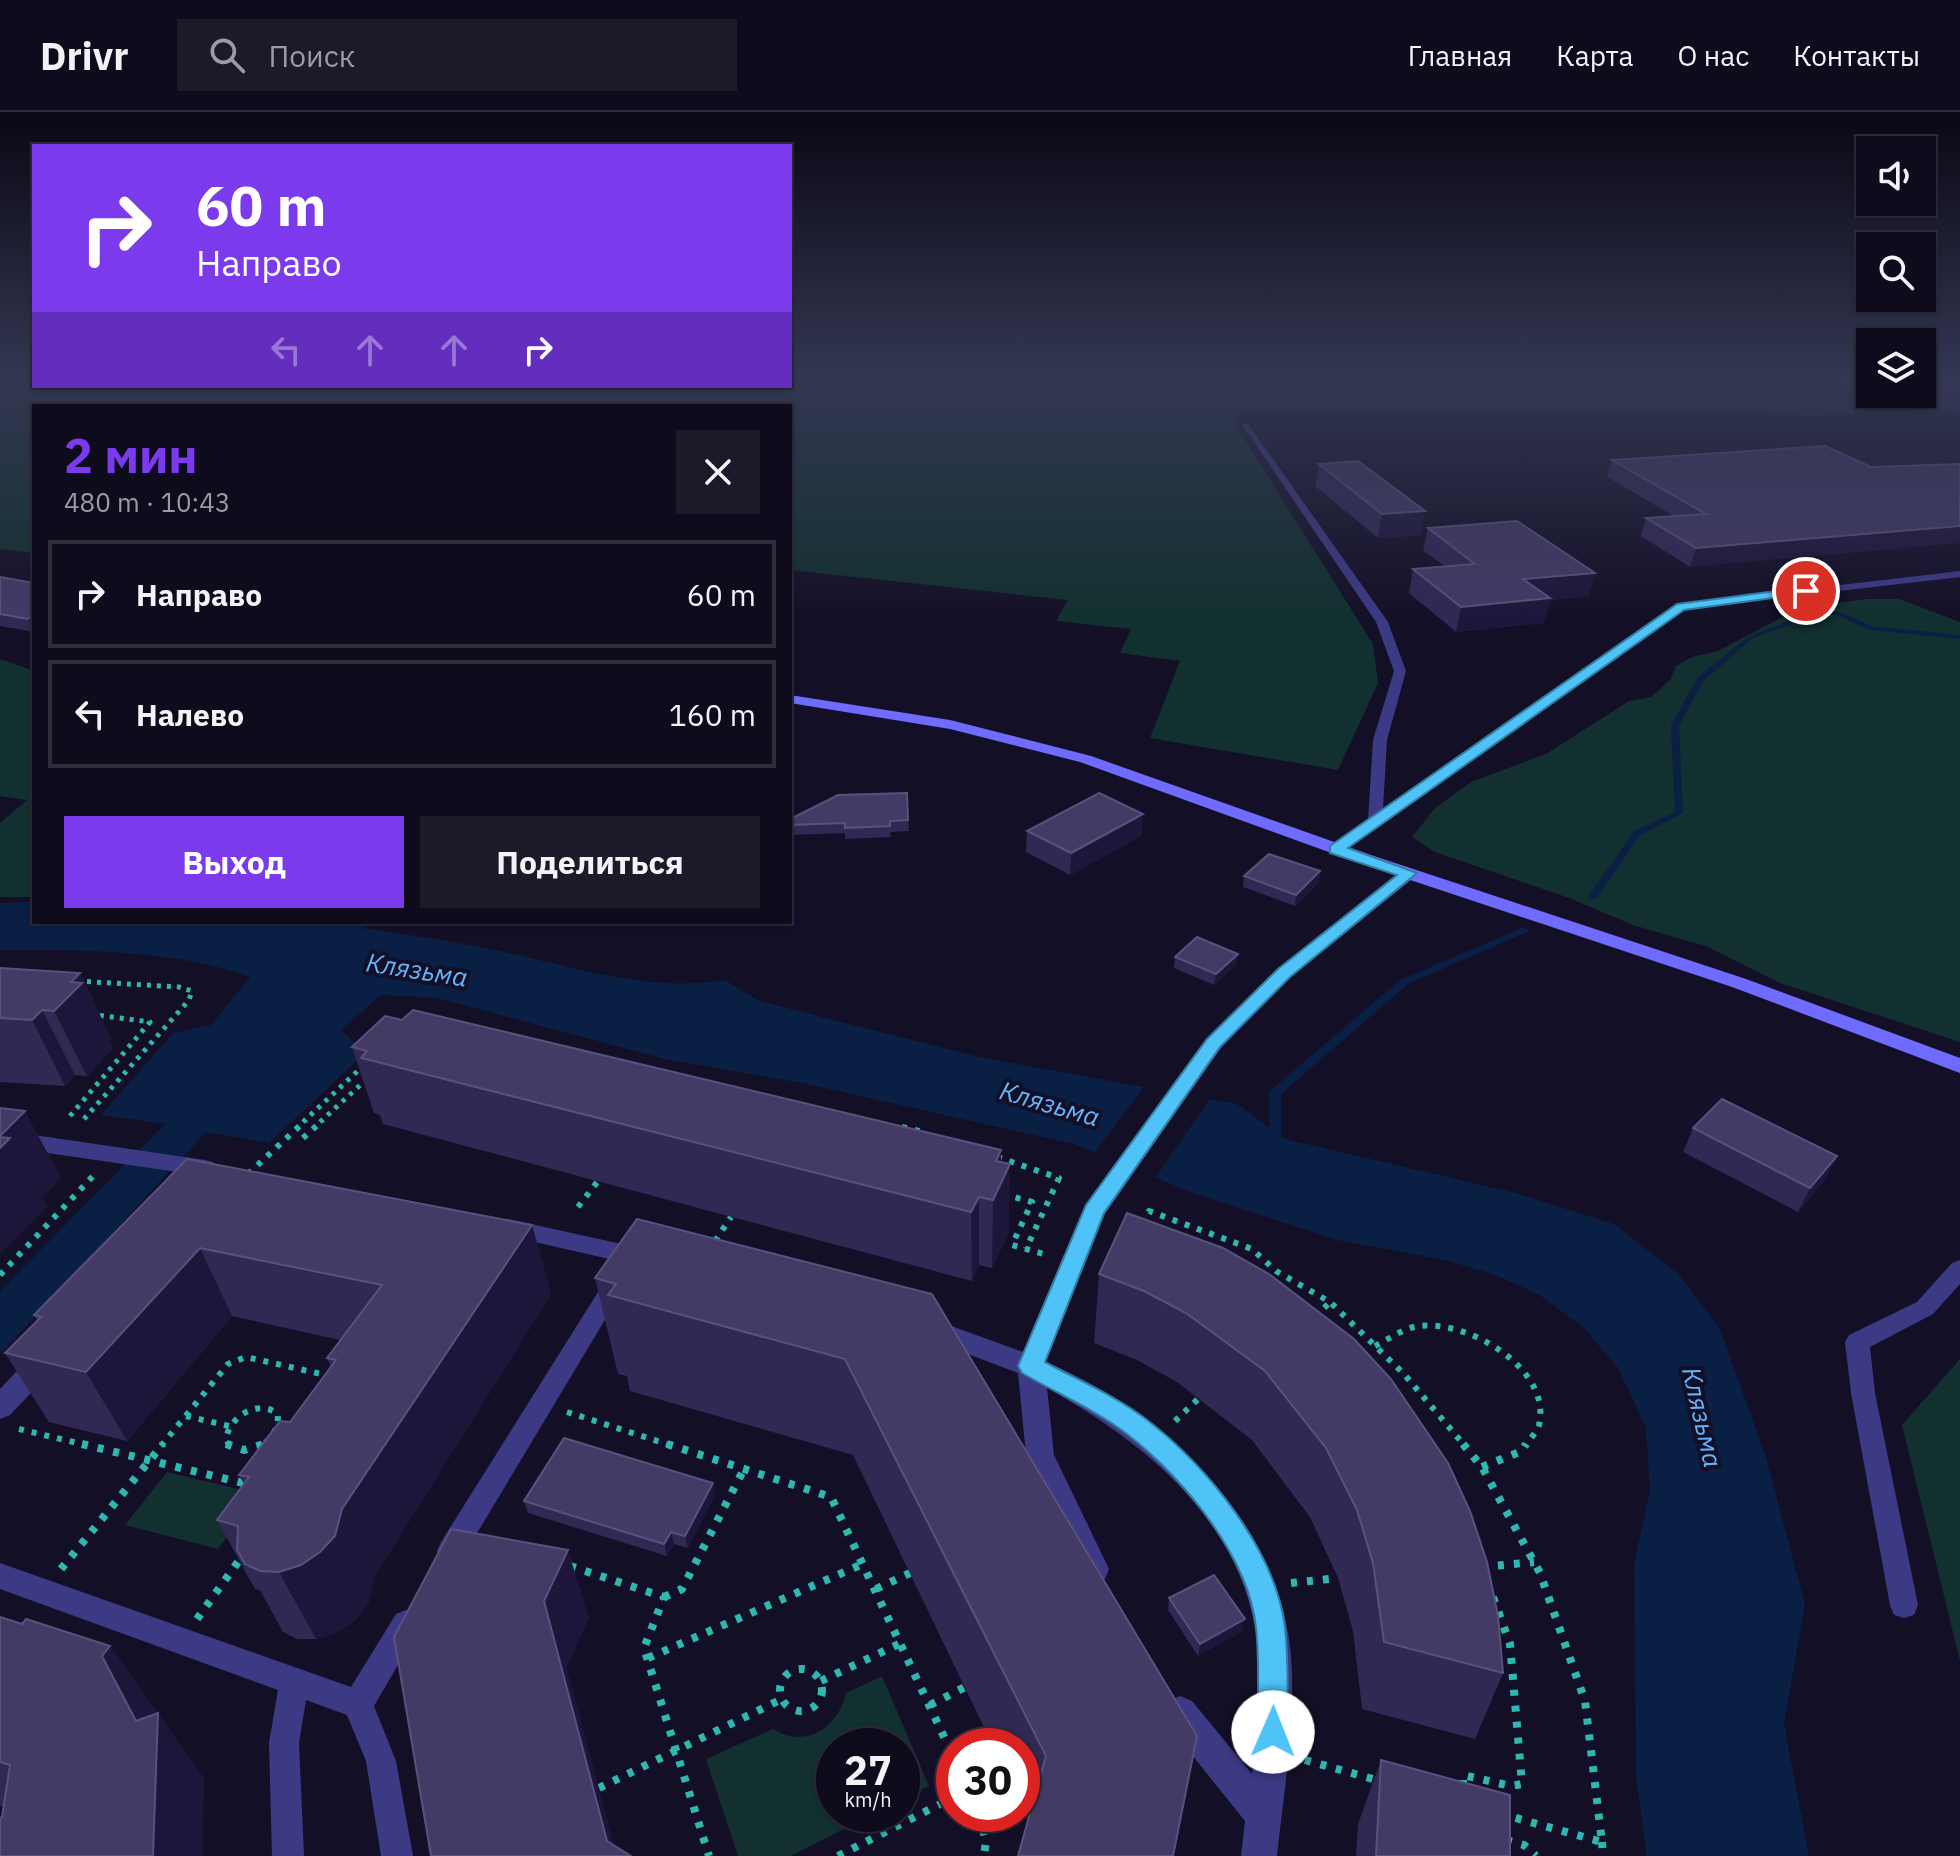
<!DOCTYPE html>
<html lang="ru">
<meta charset="utf-8">
<style>
body{margin:0;font-family:"IBM Plex Sans",sans-serif;background:#1c1929;color:#f1f3f6;height:100vh;display:flex;flex-direction:column;font-size:30px;white-space:nowrap}
*{box-sizing:border-box;margin:0}
p{font-size:26px;color:#9b9ba3}
.icon{flex:none;width:44px;height:44px;fill:none;stroke:currentColor;stroke-width:2;stroke-linecap:round;stroke-linejoin:round}
.map{position:relative;flex:1;overflow:hidden}
.side{position:absolute;left:32px;top:292px;width:760px;height:520px;display:flex;flex-direction:column;background:#0e0b1c;border-radius:0px;box-shadow:0 2px 6px #0004,0 0 0 2px #2e2b3b}
.side>*{flex:none}
.guide{position:absolute;left:32px;top:32px;width:760px;height:244px;border-radius:0px;box-shadow:0 2px 6px #0004,0 0 0 2px #2e2b3b;background:#7c3aed;color:#fff;overflow:hidden}
.tools{position:absolute;left:1856px;top:24px;display:grid;gap:16px}
.tools a{display:grid;place-items:center;width:80px;height:80px;border-radius:0px;background:#0e0b1c;box-shadow:0 2px 6px #0004,0 0 0 2px #2e2b3b;font-size:40px}
.speed{position:absolute;left:816px;top:1616px;display:flex;gap:16px;font-size:40px;font-weight:700;text-align:center}
.speed>*{display:grid;place-content:center;width:104px;height:104px;border-radius:50%;background:#0e0b1c;box-shadow:0 2px 6px #0004,0 0 0 2px #2e2b3b;line-height:1}
.speed small{font-size:20px;font-weight:400}
.speed .limit{border:12px solid #d22;background:#fff;color:#111}
.pin{position:absolute;display:grid;place-items:center;width:68px;height:68px;color:#fff;margin:-34px;border:4px solid #fff;border-radius:50%;box-shadow:0 2px 8px #0007}
.me{position:absolute;width:88px;margin:-44px;rotate:1deg;stroke-linejoin:round;filter:drop-shadow(0 0 6px #0008)}
.turn{display:flex;align-items:center;gap:28px;height:168px;padding:0 32px;font-size:36px}
.turn .icon{width:104px;height:104px;stroke-width:2.5}
.turn b{display:block;font-size:56px;line-height:68px}
.lanes{display:flex;align-items:center;height:76px;padding:0 32px;background:#0003;justify-content:center;gap:40px;direction:ltr}
.lanes .off{opacity:.35}
.round{display:grid;place-items:center;flex:none;width:84px;height:84px;border-radius:0px;background:#1c1929}
.summary{display:flex;align-items:center;justify-content:space-between;height:136px;padding:0 32px}
h1{font-size:48px;font-weight:800;line-height:60px;color:#7c3aed}
.action{display:flex;gap:16px;margin-top:auto;padding:16px 32px}
.action a{flex:1;height:92px;border-radius:0px;background:#7c3aed;color:#fff;font-size:32px;font-weight:800;line-height:92px;text-align:center}
.action a+a{background:#1c1929;color:#f1f3f6}
ul{padding:0;list-style:none}
li{display:flex;align-items:center;gap:24px;height:108px;margin:0 16px 12px;padding:0 16px;border:4px solid #2e2b3b;border-radius:0px}
li div{flex:1}
li b{display:block;font-size:30px}
li em{font-style:normal}
header{display:flex;align-items:center;gap:48px;box-sizing:border-box;height:112px;padding:0 40px;background:#0e0b1c;border-bottom:2px solid #2e2b3b}
header strong{font-size:38px}
nav{display:flex;gap:44px;margin-inline-start:auto;font-size:28px}
.search{width:560px;height:72px;background:#1c1929;display:flex;align-items:center;gap:20px;box-sizing:border-box;padding:0 28px;border-radius:0px;color:#9b9ba3;font-size:30px}
.map>svg:first-child{display:block}
.green{fill:#12302f}
.water{fill:#0a1f44}
.pier{fill:#130f26}
.lines{fill:none;stroke-linecap:round;stroke-linejoin:round}
.stream{fill:#0a1f44;fill-rule:evenodd}
.path-far2{stroke:#2fb8b0;stroke-width:5;stroke-dasharray:4 6;stroke-linecap:butt}
.path-far1{stroke:#2fb8b0;stroke-width:6;stroke-dasharray:5 8;stroke-linecap:butt}
.path{stroke:#2fb8b0;stroke-width:8;stroke-dasharray:6 10;stroke-linecap:butt}
.lane{fill:#3d3a85;fill-rule:evenodd}
.street{fill:#3d3a85;fill-rule:evenodd}
.secondary{fill:#6f6bff;fill-rule:evenodd}
.wall{fill:#312854}
.shaded-wall{fill:#1d163a}
.building{fill:#433a66;stroke:#5a527e;stroke-width:2}
.route{fill:#4fc3f7;stroke:#337fa1;stroke-width:2}
.labels{text-anchor:middle;dominant-baseline:central;stroke-width:8;stroke-linejoin:round;paint-order:stroke}
.water-label{font-size:26px;font-style:italic;fill:#62b6ff;stroke:#130f26}
</style>
<header>
<strong>Drivr</strong>
<div class="search"><svg class="icon" aria-label="search" viewBox="0 0 24 24"><circle cx="10" cy="10" r="6"/><path d="M15 15l6 6"/></svg>Поиск</div>
<nav><a>Главная</a><a>Карта</a><a>О нас</a><a>Контакты</a></nav>
</header>
<div class="map">
<svg width="1960" height="1744" viewBox="0 0 1960 1744">
<rect width="100%" height="100%" fill="#130f26"/>
<!-- green -->
<g class="green">
<polygon points="0,265 34,265 34,274 790,274 790,265 1786,265 1856,288 1867,300 1809,304 1748,298 1244,297 1233,309 1373,532 1378,571 1338,658 1150,626 1180,549 1120,541 1131,517 1056,509 1068,488 790,458 790,294 34,294 34,441 0,437"/>
<polygon points="1809,265 1870,265 1870,282 1922,282 1922,266 1935,265 1960,296 1917,301"/>
<polygon points="1867,487 1899,487 1960,510 1960,930 1780,871 1708,835 1633,813 1569,786 1435,740 1412,725 1435,696 1471,670 1546,642 1629,589 1651,585 1670,568 1676,554 1692,545 1718,539 1786,503 1816,494"/>
<polygon points="0,547 34,559 34,785 0,785 0,711 27,688 0,684"/>
<polygon points="1960,1247 1960,1549 1902,1313"/>
<polygon points="167,1360 258,1382 218,1437 125,1413"/>
<path d="M882,1564L929,1674L902,1687V1634H834V1702H873L791,1744H738L706,1647L773,1617C806,1637 838,1616 846,1581Z"/>
</g>
<!-- water -->
<path class="water" d="M34,790V810H364L367,816C409,823 452,829 495,838C571,854 646,881 725,868L759,889L979,945L1237,992L1285,1027L1516,1081L1614,1112L1678,1162L1719,1215L1765,1342L1805,1492L1784,1612L1809,1744H1647L1636,1665L1634,1452L1650,1378L1646,1316L1618,1256L1583,1215L1538,1182L1493,1162L1445,1148L1337,1128L1193,1081L1074,1032L807,972L665,947L437,886L381,883L341,918L365,941L269,1031L206,1020L0,1242V1179L165,1012L101,1003L173,921L211,913L250,865C173,837 81,838 0,838V791Z"/>
<!-- pier -->
<polygon class="pier" points="1145,973 1212,984 1153,1069 1092,1044"/>
<g class="lines">
<!-- stream -->
<g class="stream">
<polygon points="1819,498 1840,500 1871,514 1960,523 1960,527 1870,518 1837,503 1820,502 1753,526 1703,569 1679,614 1683,701 1640,723 1596,787 1590,787 1588,785 1634,719 1675,700 1671,614 1697,566 1749,524"/>
<polygon points="1524,815 1529,818 1527,820 1408,872 1281,982 1281,1030 1279,1033 1271,1033 1269,1030 1269,981 1271,978 1400,868"/>
</g>
<!-- path-far2 -->
<g class="path-far2">
<polyline points="77,869 179,875 192,879 189,888 84,1007"/>
<polyline points="70,1004 150,910 97,903"/>
<polyline points="303,1010 363,954"/>
<polyline points="320,1010 368,966"/>
</g>
<!-- path-far1 -->
<g class="path-far1">
<polyline points="902,1015 927,1021"/>
<polyline points="303,1026 323,1008"/>
<polyline points="997,1045 1059,1066 1026,1137"/>
<polyline points="248,1062 306,1008"/>
<polyline points="1003,1082 1032,1090 1012,1133 1044,1142 1042,1146"/>
<polyline points="578,1095 598,1069"/>
<polyline points="1144,1112 1149,1099 1252,1137 1276,1159 1330,1190 1404,1262 1465,1334"/>
<polyline points="715,1129 731,1105"/>
<polyline points="0,1163 94,1063"/>
<polyline points="1315,1205 1330,1190"/>
<path d="M1375,1234C1387,1228 1401,1218 1414,1215C1463,1204 1553,1256 1539,1313C1537,1320 1529,1328 1525,1334"/>
<polyline points="567,1300 673,1334"/>
<polyline points="186,1304 229,1314"/>
<polyline points="1175,1309 1200,1285"/>
<polyline points="19,1317 90,1334"/>
<polyline points="161,1334 228,1252 246,1245 330,1264"/>
<path d="M229,1334L226,1326C231,1303 259,1287 278,1302C278,1317 273,1326 261,1334"/>
</g>
<!-- path -->
<g class="path">
<polyline points="82,1332 247,1372"/>
<polyline points="226,1332 244,1338 264,1332"/>
<polyline points="667,1332 831,1385 954,1646"/>
<polyline points="1463,1332 1482,1355 1540,1461 1585,1589 1602,1730 1505,1703"/>
<polyline points="1482,1355 1522,1339 1526,1332"/>
<polyline points="570,1454 664,1485 644,1536 709,1744"/>
<polyline points="1482,1455 1534,1450"/>
<polyline points="61,1457 163,1332"/>
<polyline points="1291,1471 1338,1466"/>
<polyline points="876,1477 910,1461"/>
<polyline points="664,1485 682,1477 745,1355"/>
<polyline points="197,1507 243,1443"/>
<polyline points="648,1546 865,1451"/>
<circle cx="801" cy="1578" r="21"/>
<polyline points="821,1569 901,1531"/>
<polyline points="930,1593 965,1575"/>
<polyline points="1305,1648 1380,1669"/>
<polyline points="1463,1674 1463,1663 1511,1674 1522,1672 1510,1532 1493,1485"/>
<polyline points="599,1676 782,1587"/>
<polyline points="979,1702 986,1729 984,1744"/>
<polyline points="1506,1728 1524,1733 1536,1744"/>
<polyline points="1602,1730 1603,1744"/>
<polyline points="838,1744 954,1685"/>
</g>
<!-- lane -->
<g class="lane">
<polygon points="1825,265 1837,265 1870,275 1870,280"/>
<polygon points="1879,282 1903,282 1919,286 1915,288"/>
<polygon points="1242,312 1248,312 1388,510 1406,559 1387,628 1383,697 1677,492 1960,459 1960,465 1684,497 1336,742 1330,740 1328,737 1330,734 1368,708 1373,628 1394,559 1376,510"/>
<polygon points="1960,1148 1960,1172 1933,1202 1870,1235 1875,1281 1918,1493 1914,1503 1904,1506 1894,1503 1890,1493 1851,1281 1845,1230 1849,1223 1917,1190 1952,1151"/>
<polygon points="613,1166 621,1169 625,1175 621,1181 461,1448 451,1452 441,1448 437,1439 441,1430 605,1169"/>
<polygon points="0,1451 351,1575 396,1502 406,1498 416,1502 420,1512 416,1522 374,1594 396,1649 413,1744 381,1744 366,1649 347,1603 306,1588 299,1631 304,1744 272,1744 269,1631 278,1578 0,1477"/>
</g>
<!-- street -->
<g class="street">
<path d="M1409,756L1418,761L1415,765L1291,865L1221,936L1105,1102L1046,1250C1165,1300 1280,1409 1291,1544C1296,1611 1284,1678 1277,1744H1241L1245,1709L1168,1613L1163,1601L1168,1589L1180,1584L1192,1589L1252,1662C1258,1614 1264,1564 1255,1516C1236,1404 1141,1328 1047,1276L1054,1343L1109,1457L1105,1467L1094,1471L1083,1467L1026,1343L1018,1261L926,1226L922,1219L926,1212L935,1208L1023,1240L1085,1093L1207,926L1277,857L1403,757Z"/>
<polygon points="0,1018 205,1048 213,1050 217,1056 213,1062 205,1064 0,1034"/>
<polygon points="508,1107 640,1136 649,1138 653,1145 649,1152 640,1154 499,1122 496,1116 499,1110"/>
<polygon points="40,1242 50,1245 54,1253 50,1261 10,1303 0,1307 0,1277 30,1245"/>
</g>
<!-- secondary -->
<polygon class="secondary" points="790,583 950,608 1091,644 1371,743 1746,867 1960,946 1960,961 1732,875 1359,751 1080,650 950,617 790,591"/>
</g>
<!-- wall -->
<g class="wall">
<polygon points="1922,265 1960,265 1960,300 1924,288 1926,283 1922,281"/>
<polygon points="1612,348 1871,355 1690,455 1641,424 1646,406 1674,404 1607,365"/>
<polygon points="1319,352 1421,423 1378,426 1315,374"/>
<polygon points="1428,416 1589,484 1550,488 1544,511 1456,520 1409,481 1413,457 1444,454 1423,438"/>
<polygon points="0,465 34,471 34,520 0,514"/>
<polygon points="907,681 909,719 890,720 891,725 845,727 845,721 790,723 790,707"/>
<polygon points="1027,719 1142,723 1070,763 1026,740"/>
<polygon points="1320,759 1319,770 1295,794 1243,775 1244,764"/>
<polygon points="1175,845 1236,853 1214,873 1174,856"/>
<polygon points="0,856 80,861 111,926 109,928 113,936 87,964 75,963 65,974 0,970"/>
<polygon points="352,935 1001,1038 1001,1050 1009,1120 992,1156 979,1153 972,1169 383,1012 380,1003 374,1001"/>
<polygon points="1693,1016 1837,1044 1825,1068 1798,1100 1683,1040"/>
<polygon points="187,1047 532,1113 551,1182 374,1465 368,1492 354,1509 336,1521 316,1527 297,1527 283,1520 260,1478 255,1477 217,1408 244,1372 239,1363 290,1310 331,1255 327,1246 340,1228 232,1204 127,1329 49,1310 5,1241 37,1209 34,1203"/>
<polygon points="1223,1136 1503,1561 1475,1627 1362,1597 1353,1519 1338,1466 1310,1405 1252,1328 1177,1270 1137,1248 1094,1231 1099,1162"/>
<polygon points="595,1166 932,1182 1197,1624 1174,1744 1018,1744 1028,1707 1022,1694 1022,1634 993,1634 853,1343 630,1279 627,1264 618,1262"/>
<polygon points="715,1383 688,1436 674,1432 667,1444 528,1401 524,1389"/>
<polygon points="1169,1486 1242,1519 1198,1544 1168,1498"/>
<polygon points="0,1505 22,1512 110,1534 204,1667 4,1695 0,1694"/>
<polygon points="1381,1648 1510,1744 1356,1744 1358,1712"/>
</g>
<!-- shaded-wall -->
<g class="shaded-wall">
<polygon points="1425,399 1421,423 1378,426 1382,402"/>
<polygon points="1960,414 1960,431 1690,455 1696,436"/>
<polygon points="1595,461 1589,484 1550,488 1544,511 1456,520 1461,495 1523,467"/>
<polygon points="34,504 34,520 28,507"/>
<polygon points="1143,702 1142,723 1070,763 1071,741"/>
<polygon points="1320,759 1319,770 1295,794 1296,783"/>
<polygon points="1238,842 1236,853 1214,873 1216,862"/>
<polygon points="80,861 111,926 109,928 113,936 87,964 54,899 71,870"/>
<polygon points="42,898 75,963 65,974 32,908"/>
<polygon points="25,999 61,1066 43,1085 48,1094 0,1142 0,1024"/>
<polygon points="1001,1038 1001,1072 1010,1052 1009,1120 992,1156 993,1088 996,1049"/>
<polygon points="1837,1044 1825,1068 1798,1100 1810,1076"/>
<polygon points="979,1085 979,1153 972,1169 971,1100"/>
<polygon points="532,1113 551,1182 374,1465 368,1492 354,1509 336,1521 316,1527 279,1460 342,1397"/>
<polygon points="200,1136 232,1204 127,1329 86,1260"/>
<polygon points="713,1371 715,1383 688,1436 685,1424"/>
<polygon points="671,1420 674,1432 667,1444 664,1432"/>
<polygon points="568,1438 589,1506 567,1556 617,1744 607,1729 544,1489"/>
<polygon points="1245,1507 1242,1519 1198,1544 1200,1532"/>
<polygon points="110,1534 204,1667 203,1744 153,1744 136,1609 102,1544"/>
<polygon points="1197,1624 1174,1744 1173,1744"/>
</g>
<!-- building -->
<g class="building">
<polygon points="1931,265 1960,265 1960,280 1931,270 1942,269"/>
<polygon points="1825,334 1871,355 1960,352 1960,414 1696,436 1646,406 1706,402 1612,348"/>
<polygon points="1358,349 1425,399 1382,402 1319,352"/>
<polygon points="1517,409 1595,461 1523,467 1550,486 1461,495 1413,457 1475,452 1428,416"/>
<polygon points="0,465 34,471 34,504 28,507 0,502"/>
<polygon points="907,681 908,708 890,709 890,714 845,716 845,711 790,713 790,707 838,683"/>
<polygon points="1099,681 1143,702 1071,741 1027,719"/>
<polygon points="1269,742 1320,759 1296,783 1244,764"/>
<polygon points="1197,825 1238,842 1216,862 1175,845"/>
<polygon points="0,856 80,861 71,870 82,871 54,899 42,898 32,908 0,906"/>
<polygon points="413,898 1001,1038 996,1049 1010,1052 993,1088 979,1085 971,1100 361,946 367,939 352,935 385,904 402,908"/>
<polygon points="1722,987 1837,1044 1810,1076 1693,1016"/>
<polygon points="0,996 25,999 0,1024"/>
<polygon points="0,1025 10,1026 0,1036"/>
<polygon points="187,1047 532,1113 342,1397 335,1424 320,1440 301,1453 279,1460 260,1459 245,1452 237,1438 238,1414 217,1408 249,1365 239,1363 280,1309 290,1310 336,1248 327,1246 382,1173 200,1136 86,1260 5,1241 41,1205 34,1203"/>
<polygon points="1127,1101 1223,1136 1269,1162 1354,1227 1391,1267 1448,1351 1470,1399 1487,1450 1498,1504 1503,1561 1384,1530 1373,1451 1357,1398 1326,1336 1265,1259 1186,1201 1144,1179 1099,1162"/>
<polygon points="637,1107 932,1182 1197,1624 1173,1744 1018,1744 1046,1644 845,1247 608,1183 616,1172 595,1166"/>
<polygon points="564,1326 713,1371 685,1424 671,1420 664,1432 524,1389"/>
<polygon points="451,1417 568,1438 544,1489 607,1729 631,1744 431,1744 394,1525"/>
<polygon points="1214,1463 1245,1507 1200,1532 1169,1486"/>
<polygon points="0,1505 22,1512 26,1507 110,1534 102,1544 136,1609 158,1601 153,1744 0,1744 0,1706 2,1705 10,1653 0,1650"/>
<polygon points="1381,1648 1510,1683 1510,1744 1376,1744"/>
</g>
<!-- sky -->
<linearGradient id="sky" x2="0" y2="1"><stop stop-color="#0a0815"/><stop offset="0.52" stop-color="#333752"/><stop offset="1" stop-color="#333752" stop-opacity="0"/></linearGradient>
<rect width="1960" height="509" fill="url(#sky)"/>
<!-- route -->
<path class="route" d="M1806,475L1810,481L1684,498L1348,736L1417,761L1290,865L1220,935L1104,1101L1045,1250C1078,1268 1116,1284 1146,1307C1206,1353 1276,1438 1285,1516C1289,1550 1287,1586 1288,1620L1284,1631L1273,1635L1262,1631L1258,1620C1257,1586 1260,1550 1256,1516C1249,1444 1182,1365 1127,1322C1096,1298 1056,1281 1022,1261L1018,1254L1086,1093L1207,927L1278,857L1397,763L1330,741V734L1677,492Z"/>
<g class="labels">
<!-- water labels -->
<g class="water-label">
<text transform="translate(417 857) rotate(9)">Клязьма</text>
<text transform="translate(1050 991) rotate(16)">Клязьма</text>
<text transform="translate(1703 1305) rotate(77)">Клязьма</text>
</g>
</g>
</svg>
<div class="tools">
<a><svg class="icon" aria-label="sound" viewBox="0 0 24 24"><path d="M4 9h4l5-4v14l-5-4H4zM17 9q2 3 0 6"/></svg></a>
<a><svg class="icon" aria-label="search" viewBox="0 0 24 24"><circle cx="10" cy="10" r="6"/><path d="M15 15l6 6"/></svg></a>
<a><svg class="icon" aria-label="layers" viewBox="0 0 24 24"><path d="M12 4l9 5-9 5-9-5zM3 14l9 5 9-5"/></svg></a>
</div>
<div class="speed"><div>27<small>km/h</small></div><div class="limit">30</div></div>
<div class="pin" style="left:1806px;top:479px;background:#d93025"><svg class="icon" aria-label="arrive" viewBox="0 0 24 24"><path d="M6 21V4h12l-3 4 3 4H6"/></svg></div>
<svg class="me" style="left:1273px;top:1620px" viewBox="-20 -20 40 40"><circle r="19" fill="#fff"/><path d="M0-13L10 11 0 6-10 11z" fill="#4fc3f7"/></svg>
<div class="guide">
<div class="turn"><svg class="icon" aria-label="right" viewBox="0 0 24 24"><path d="M7 20v-9h11M14 6l5 5-5 5"/></svg><div><b>60 m</b>Направо</div></div>
<div class="lanes"><svg class="icon off" aria-label="left" viewBox="0 0 24 24"><path d="M17 20v-9H6M10 6l-5 5 5 5"/></svg><svg class="icon off" aria-label="ahead" viewBox="0 0 24 24"><path d="M12 20V5M6 11l6-6 6 6"/></svg><svg class="icon off" aria-label="ahead" viewBox="0 0 24 24"><path d="M12 20V5M6 11l6-6 6 6"/></svg><svg class="icon" aria-label="right" viewBox="0 0 24 24"><path d="M7 20v-9h11M14 6l5 5-5 5"/></svg></div>
</div>
<section class="side">
<div class="summary"><div><h1>2 мин</h1><p>480 m · 10:43</p></div><a class="round"><svg class="icon" aria-label="close" viewBox="0 0 24 24"><path d="M6 6l12 12M18 6L6 18"/></svg></a></div>
<ul>
<li><svg class="icon" aria-label="right" viewBox="0 0 24 24"><path d="M7 20v-9h11M14 6l5 5-5 5"/></svg><div><b>Направо</b></div><em>60 m</em></li>
<li><svg class="icon" aria-label="left" viewBox="0 0 24 24"><path d="M17 20v-9H6M10 6l-5 5 5 5"/></svg><div><b>Налево</b></div><em>160 m</em></li>
</ul>
<div class="action"><a>Выход</a><a>Поделиться</a></div>
</section>
</div>
